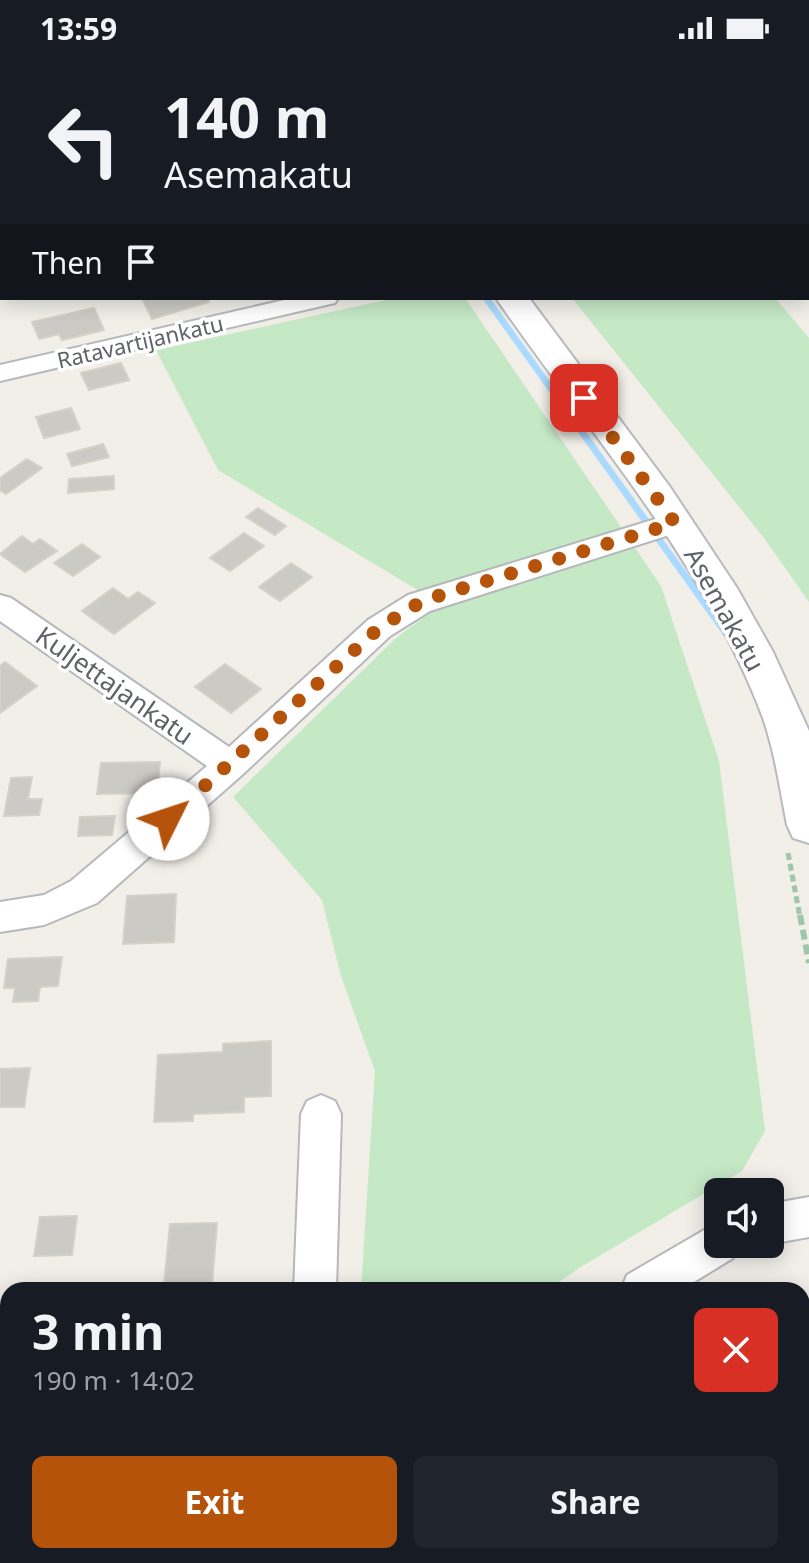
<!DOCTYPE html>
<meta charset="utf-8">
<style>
body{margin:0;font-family:"Noto Sans",sans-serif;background:#20242c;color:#f1f3f6;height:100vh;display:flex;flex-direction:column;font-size:30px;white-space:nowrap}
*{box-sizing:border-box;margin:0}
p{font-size:26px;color:#9ea1a6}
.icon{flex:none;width:44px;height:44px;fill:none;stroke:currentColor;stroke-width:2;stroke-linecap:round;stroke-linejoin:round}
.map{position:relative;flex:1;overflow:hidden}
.details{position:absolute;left:0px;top:1226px;width:810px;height:282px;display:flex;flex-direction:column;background:#171b24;border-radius:24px 24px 0 0;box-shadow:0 4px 20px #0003}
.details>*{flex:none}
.hud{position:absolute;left:0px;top:0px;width:810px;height:244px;box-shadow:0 4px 20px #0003;background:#171b24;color:#f1f3f6;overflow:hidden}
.fabs{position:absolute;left:704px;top:1122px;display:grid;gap:16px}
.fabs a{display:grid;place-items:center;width:80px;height:80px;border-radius:12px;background:#171b24;box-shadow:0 4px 20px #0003;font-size:40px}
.pin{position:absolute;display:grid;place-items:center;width:68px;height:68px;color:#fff;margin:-34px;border-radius:16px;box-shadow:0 4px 12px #0006}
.me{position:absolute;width:88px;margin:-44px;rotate:49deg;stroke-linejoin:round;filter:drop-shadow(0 0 6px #0008)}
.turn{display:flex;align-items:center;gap:28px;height:168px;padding:0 32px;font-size:36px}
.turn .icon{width:104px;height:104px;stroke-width:2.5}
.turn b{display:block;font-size:56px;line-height:68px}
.then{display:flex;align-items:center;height:76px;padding:0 32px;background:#0003;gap:16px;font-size:30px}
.round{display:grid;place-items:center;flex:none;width:84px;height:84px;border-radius:12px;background:#20242c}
.head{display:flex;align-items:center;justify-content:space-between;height:136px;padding:0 32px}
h1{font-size:48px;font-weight:700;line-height:60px}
.cta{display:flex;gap:16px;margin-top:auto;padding:16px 32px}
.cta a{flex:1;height:92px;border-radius:12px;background:#b45309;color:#fff;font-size:32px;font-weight:700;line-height:92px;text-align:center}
.cta a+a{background:#20242c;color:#f1f3f6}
.status{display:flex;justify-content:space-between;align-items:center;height:56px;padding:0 40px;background:#171b24;direction:ltr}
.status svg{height:22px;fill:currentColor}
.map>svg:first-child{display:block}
.green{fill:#c5e8c5}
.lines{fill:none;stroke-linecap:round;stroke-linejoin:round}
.stream{fill:#aadaff;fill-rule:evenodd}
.building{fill:#cccac5;stroke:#d6d1c6;stroke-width:2}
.street-casing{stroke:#b5b8bc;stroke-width:4}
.secondary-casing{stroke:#b6babf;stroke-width:4}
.path-far1{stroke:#9cc7a9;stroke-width:5;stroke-dasharray:7 4;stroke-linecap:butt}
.path{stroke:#9cc7a9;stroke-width:6;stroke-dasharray:10 5;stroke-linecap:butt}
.street{fill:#fff;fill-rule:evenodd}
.secondary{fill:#fff;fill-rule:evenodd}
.route{stroke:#b45309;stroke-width:14;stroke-dasharray:0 25.2}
.labels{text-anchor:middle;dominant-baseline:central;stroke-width:7;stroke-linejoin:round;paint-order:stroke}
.far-street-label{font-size:22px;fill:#5f6368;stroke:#fff}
.street-label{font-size:26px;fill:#5f6368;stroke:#fff}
</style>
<div class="status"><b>13:59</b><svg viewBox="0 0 49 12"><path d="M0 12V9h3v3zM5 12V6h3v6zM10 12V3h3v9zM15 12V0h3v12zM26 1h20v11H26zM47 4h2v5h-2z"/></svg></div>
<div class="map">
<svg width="809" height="1507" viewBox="0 0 809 1507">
<rect width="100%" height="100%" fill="#f1efe8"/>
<!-- green -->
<g class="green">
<polygon points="395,242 465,242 661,530 719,705 765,1075 742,1115 579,1212 548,1234 361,1234 375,1015 341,920 322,844 233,741 395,583 441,548 218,414 156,294"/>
<polygon points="572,242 775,242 809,282 809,546 764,482"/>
</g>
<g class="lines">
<!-- stream -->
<g class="stream">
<polygon points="309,0 315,0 316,2 310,2"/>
<polygon points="482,242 490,242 729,575 731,577 729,579 723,579"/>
<rect x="585" y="1500" width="14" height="7"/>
</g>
</g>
<!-- building -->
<g class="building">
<polygon points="142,242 207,242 209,246 152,263"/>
<polygon points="94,252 104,274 62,284 59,278 39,283 32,266"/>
<polygon points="121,307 129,324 89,334 81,317"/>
<polygon points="71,352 80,373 44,382 36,361"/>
<polygon points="103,388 109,401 72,410 67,398"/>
<polygon points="27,403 42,412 6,438 0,434 0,422"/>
<polygon points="114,420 114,433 68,437 69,423"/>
<polygon points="258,452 286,470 275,479 246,461"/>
<polygon points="244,477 264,490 230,515 210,502"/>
<polygon points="22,480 33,488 40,483 57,495 25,516 0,498"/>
<polygon points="82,488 100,501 73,520 54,507"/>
<polygon points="291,507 312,521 280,545 259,531"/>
<polygon points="113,532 128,543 138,536 155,547 114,578 82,555"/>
<polygon points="5,606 37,630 0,657 0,610"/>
<polygon points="225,608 261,633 231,657 195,631"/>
<polygon points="160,706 157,737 97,738 101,707"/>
<polygon points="32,721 28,743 42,743 39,759 4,760 11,722"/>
<polygon points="115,760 112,779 78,780 80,761"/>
<polygon points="176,838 174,886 123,888 127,840"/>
<polygon points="62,901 58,930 40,931 38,945 13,946 15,932 4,932 8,903"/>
<polygon points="271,985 271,1040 244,1041 244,1056 193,1058 193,1065 154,1066 158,999 223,996 223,988"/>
<polygon points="30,1012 24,1051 0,1051 0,1013"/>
<polygon points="77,1160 72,1199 34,1200 40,1161"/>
<polygon points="217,1167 212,1229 273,1228 273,1234 109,1234 110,1229 164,1229 170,1168"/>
<rect x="0" y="1249" width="8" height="48"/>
</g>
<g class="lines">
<!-- street casing -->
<g class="street-casing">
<g id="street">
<polygon points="0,0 10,0 12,2 2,2 2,9"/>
<rect x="0" y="120" width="2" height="14"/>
<polygon points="293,242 338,242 335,247 326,249 0,325 0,309"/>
<polygon points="675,457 685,460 689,467 685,474 430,555 390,580 243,718 97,847 44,869 0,876 0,846 44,839 71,825 207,710 0,565 0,539 11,542 229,691 368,564 408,539"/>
<polygon points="321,1039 335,1045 341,1058 336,1234 294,1234 301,1058 307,1045"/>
<polygon points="809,1141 809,1181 770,1188 769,1188 770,1148"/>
<polygon points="718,1166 718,1188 738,1188 733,1202 681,1234 621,1234 627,1219"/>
<rect x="0" y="1396" width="8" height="46"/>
<polygon points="287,1500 335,1500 334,1507 286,1507"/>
</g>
</g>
<!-- secondary casing -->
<g class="secondary-casing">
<g id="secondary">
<polygon points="321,0 347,0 348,2 322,2"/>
<path d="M496,242H529L670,431L737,532L773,596L809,675V787L793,782L787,769C780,733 775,697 763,662C705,506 589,377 496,242Z"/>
</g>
</g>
<!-- path-far1 -->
<polyline class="path-far1" points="788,797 800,861"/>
<!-- path -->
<g class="path">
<polyline points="800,859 809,907"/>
<polyline points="0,1477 8,1477"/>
</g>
<!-- street -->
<use href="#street" class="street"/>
<!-- secondary -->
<use href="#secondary" class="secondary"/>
</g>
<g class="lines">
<!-- route -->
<polyline class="route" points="168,763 379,572 419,547 441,539 675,467 584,342"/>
</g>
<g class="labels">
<!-- far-street labels -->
<g class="far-street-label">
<text transform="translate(140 285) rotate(-13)">Ratavartijankatu</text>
</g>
<!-- street labels -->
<g class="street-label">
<text transform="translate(725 553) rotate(61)">Asemakatu</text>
<text transform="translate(115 629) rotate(35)">Kuljettajankatu</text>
</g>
</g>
</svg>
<div class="fabs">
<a><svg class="icon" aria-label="sound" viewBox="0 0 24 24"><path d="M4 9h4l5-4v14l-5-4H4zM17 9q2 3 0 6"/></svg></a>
</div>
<div class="pin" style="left:584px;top:342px;background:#d93025"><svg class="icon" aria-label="arrive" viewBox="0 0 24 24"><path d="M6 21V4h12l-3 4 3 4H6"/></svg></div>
<svg class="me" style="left:168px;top:763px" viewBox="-20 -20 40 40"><circle r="19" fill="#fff"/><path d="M0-13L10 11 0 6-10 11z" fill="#b45309"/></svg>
<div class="hud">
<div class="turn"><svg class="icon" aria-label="left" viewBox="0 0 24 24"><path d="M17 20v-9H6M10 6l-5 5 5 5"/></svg><div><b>140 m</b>Asemakatu</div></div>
<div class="then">Then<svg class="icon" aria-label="arrive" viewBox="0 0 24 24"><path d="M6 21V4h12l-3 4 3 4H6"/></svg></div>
</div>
<section class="details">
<div class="head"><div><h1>3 min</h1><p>190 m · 14:02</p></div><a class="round" style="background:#d93025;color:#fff"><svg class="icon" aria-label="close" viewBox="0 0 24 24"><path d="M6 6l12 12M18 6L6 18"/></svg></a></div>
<div class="cta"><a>Exit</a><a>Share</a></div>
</section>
</div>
